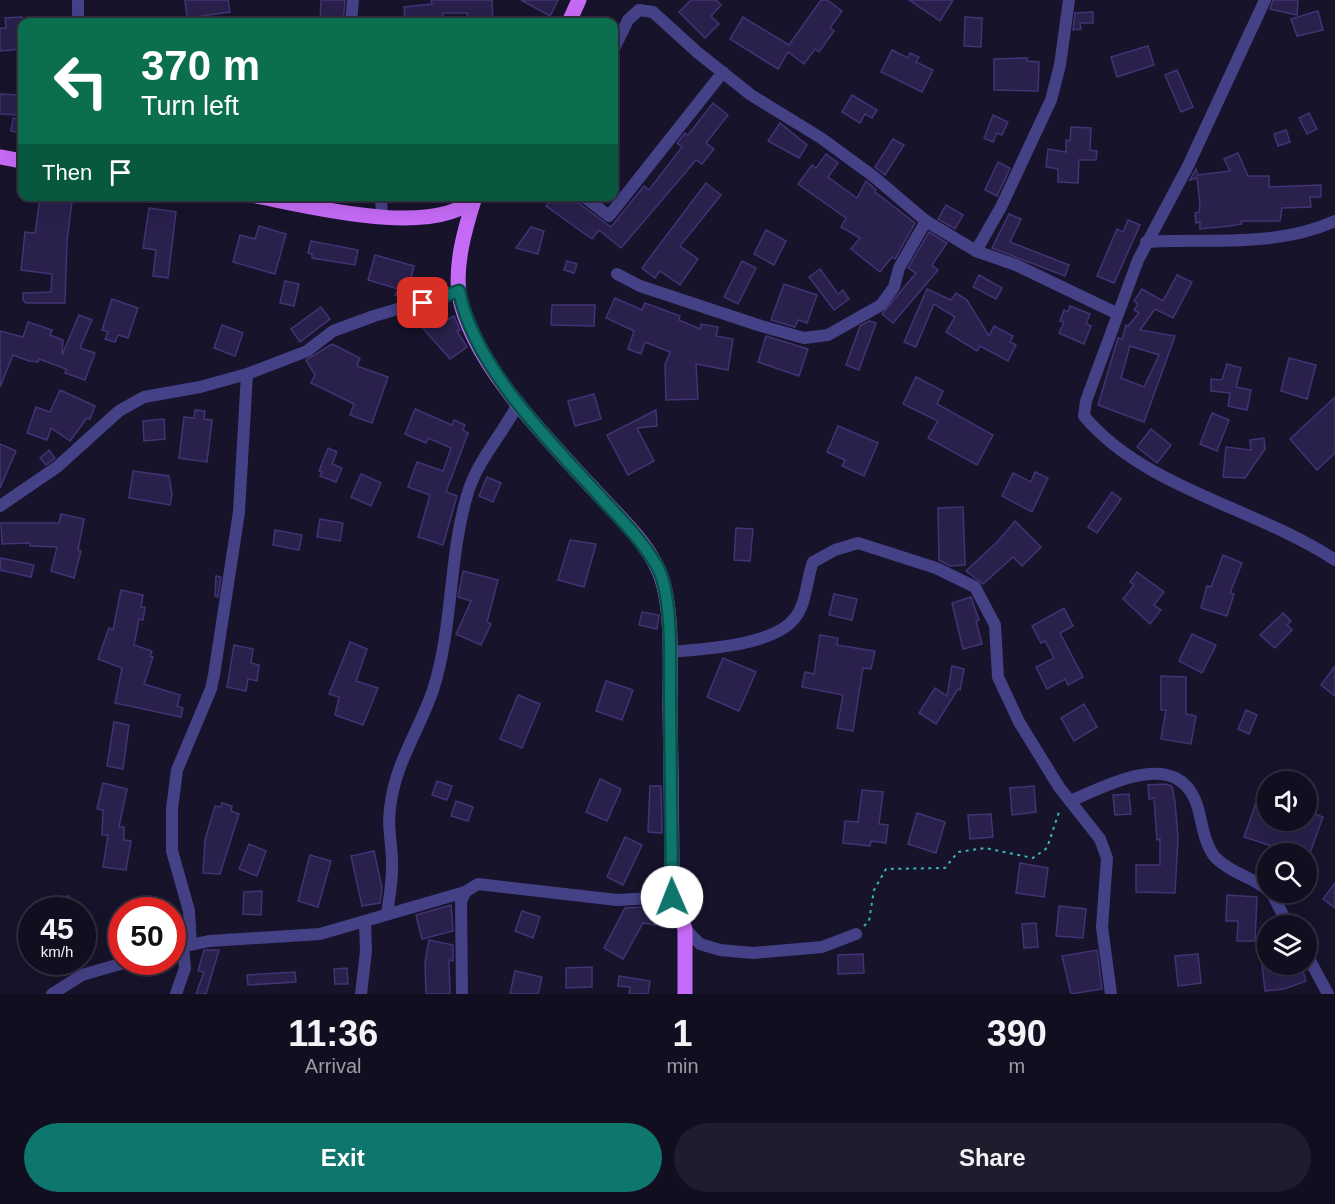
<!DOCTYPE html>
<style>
body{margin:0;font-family:Helvetica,sans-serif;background:#1e1c2d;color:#f1f3f6;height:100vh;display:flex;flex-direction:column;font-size:22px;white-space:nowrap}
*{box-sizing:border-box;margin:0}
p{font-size:20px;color:#9c9ca5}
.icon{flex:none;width:33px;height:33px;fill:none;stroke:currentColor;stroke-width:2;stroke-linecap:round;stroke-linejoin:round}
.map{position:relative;height:994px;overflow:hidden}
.sheet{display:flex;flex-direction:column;background:#110e20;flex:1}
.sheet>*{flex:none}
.banner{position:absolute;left:18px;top:18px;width:600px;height:183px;border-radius:12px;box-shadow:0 6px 24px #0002,0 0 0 2px #302e3e;background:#0b6e4f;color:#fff;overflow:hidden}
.fabs{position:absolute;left:1257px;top:771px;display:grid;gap:12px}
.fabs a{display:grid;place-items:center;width:60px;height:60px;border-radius:50%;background:#110e20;box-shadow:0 6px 24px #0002,0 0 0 2px #302e3e;font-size:30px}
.speed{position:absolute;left:18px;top:897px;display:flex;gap:12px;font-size:30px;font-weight:700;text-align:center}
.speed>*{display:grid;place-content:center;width:78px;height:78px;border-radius:50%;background:#110e20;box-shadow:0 6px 24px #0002,0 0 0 2px #302e3e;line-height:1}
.speed small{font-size:15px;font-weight:400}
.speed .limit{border:9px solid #d22;background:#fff;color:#111}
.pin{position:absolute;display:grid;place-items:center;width:51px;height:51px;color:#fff;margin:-26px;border-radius:12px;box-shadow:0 3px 9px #0006}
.me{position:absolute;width:66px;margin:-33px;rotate:359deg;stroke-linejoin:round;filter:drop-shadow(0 0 4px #0008)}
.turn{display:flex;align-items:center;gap:21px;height:126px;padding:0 24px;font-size:27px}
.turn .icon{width:78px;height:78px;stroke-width:2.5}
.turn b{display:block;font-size:42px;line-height:51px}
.then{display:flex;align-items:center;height:57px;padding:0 24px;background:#0003;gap:12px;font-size:22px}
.eta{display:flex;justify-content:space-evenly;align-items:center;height:102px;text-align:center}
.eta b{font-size:36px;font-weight:800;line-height:42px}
.primary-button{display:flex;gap:12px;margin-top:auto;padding:12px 24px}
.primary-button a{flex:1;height:69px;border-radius:36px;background:#0f766e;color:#fff;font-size:24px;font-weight:800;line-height:69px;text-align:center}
.primary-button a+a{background:#1e1c2d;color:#f1f3f6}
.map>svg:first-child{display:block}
.building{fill:#29204b;stroke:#423375;stroke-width:1.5;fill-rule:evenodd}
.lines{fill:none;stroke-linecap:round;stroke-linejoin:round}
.path{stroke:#38b7b2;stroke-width:2;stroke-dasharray:3 4.5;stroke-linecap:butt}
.minor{stroke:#454187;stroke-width:12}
.major{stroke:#c66bf7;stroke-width:15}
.route-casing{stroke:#0a4d48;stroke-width:15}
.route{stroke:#0f766e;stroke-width:10}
</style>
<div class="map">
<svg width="1335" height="994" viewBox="0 0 1335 994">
<rect width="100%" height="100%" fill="#17132b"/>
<!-- building -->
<g class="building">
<polygon points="185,0 228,0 230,12 187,18"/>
<polygon points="321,0 345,0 343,22 320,22"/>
<polygon points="431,0 492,0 493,22 465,22 468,13 443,13 443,22 405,22 404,7 432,4"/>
<polygon points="521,0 558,0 550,16"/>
<polygon points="691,0 716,0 721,5 711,16 719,24 705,38 679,12"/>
<polygon points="821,0 827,0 842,11 830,28 834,31 819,52 815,49 804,64 788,52 778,69 730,39 743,17 789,45"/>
<polygon points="909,0 953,0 940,21"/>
<polygon points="1273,0 1298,0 1297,15 1270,9"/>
<polygon points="1318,11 1323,30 1297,36 1291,19"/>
<polygon points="1093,12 1093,23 1080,23 1081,29 1073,30 1075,13"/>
<polygon points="22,17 22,49 0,51 0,28 6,28 5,18"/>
<polygon points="965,17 982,18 981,47 964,46"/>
<polygon points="1148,46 1154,65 1117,77 1111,57"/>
<polygon points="892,50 908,58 910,53 919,57 916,62 933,70 922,92 881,72"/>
<polygon points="1027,58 1027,61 1039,62 1038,91 994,90 994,59"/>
<polygon points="1177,70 1193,107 1181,112 1165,75"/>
<polygon points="0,94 20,95 19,115 0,114"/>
<polygon points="852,95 877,110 872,118 865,114 860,123 842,112"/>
<polygon points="713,103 728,115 706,143 714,149 702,164 696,160 621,248 599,230 592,239 546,206 553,196 569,196 611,227 644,186 649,190 682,147 677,143 685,133 688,135"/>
<polygon points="1309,113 1317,129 1307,134 1299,118"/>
<polygon points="993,115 1008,122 1002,135 997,133 993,142 984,138"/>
<polygon points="13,118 22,119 22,133 11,131"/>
<polygon points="780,123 807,145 799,158 768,141"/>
<polygon points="1071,127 1091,128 1090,150 1097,151 1096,160 1079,160 1078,183 1058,182 1058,169 1046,167 1048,149 1066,152 1066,140 1070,141"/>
<polygon points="1286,130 1290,142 1278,146 1274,134"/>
<polygon points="893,139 904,145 885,175 875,167"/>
<polygon points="1238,153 1248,176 1269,176 1269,187 1321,185 1321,197 1310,197 1311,207 1282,208 1280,221 1241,221 1242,224 1230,226 1200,229 1200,222 1196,223 1195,213 1199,212 1200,205 1197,178 1190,180 1196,169 1198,175 1230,171 1224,159"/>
<polygon points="826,154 838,163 828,177 857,198 866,181 876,190 875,192 915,223 895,259 892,257 880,272 851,249 860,238 841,227 846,218 798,184 812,165 816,168"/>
<polygon points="998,162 1010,168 997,196 985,190"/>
<polygon points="706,183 721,195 680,246 698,259 680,285 660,271 655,278 642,268"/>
<polygon points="40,198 72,202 67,241 65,303 26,303 23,300 23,293 51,292 52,274 21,270 25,232 35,233"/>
<polygon points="946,205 963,215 955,229 938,219"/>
<polygon points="149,208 176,212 168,278 153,276 156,250 143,248"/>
<polygon points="1009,214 1021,219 1010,242 1069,265 1065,276 992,248"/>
<polygon points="1128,220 1140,225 1114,283 1097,276 1117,229 1123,232"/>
<polygon points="259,226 286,234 275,274 233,262 240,235 255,239"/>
<polygon points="531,227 544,231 538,254 516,248"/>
<polygon points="766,230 786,241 774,265 754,254"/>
<polygon points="929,232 947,243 932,265 938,270 893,323 882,314 916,273 908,268"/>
<polygon points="311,241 358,250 355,265 312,258 312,254 308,253"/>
<polygon points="375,255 414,266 406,298 395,295 398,289 368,280"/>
<polygon points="567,261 577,264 574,273 564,270"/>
<polygon points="742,261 756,268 738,304 724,297"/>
<polygon points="820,269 838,294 843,290 849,299 834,310 809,277"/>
<polygon points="979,275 1002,288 996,299 973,287"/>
<path d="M1177,275L1192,282L1173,318L1155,309L1140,330L1175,336L1144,422L1098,405L1118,338L1122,339L1126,325L1128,326L1139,313L1134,310L1138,304L1134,301L1142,289L1163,301ZM1130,346L1159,355L1144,387L1121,378Z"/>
<polygon points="285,281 299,284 294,306 280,303"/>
<polygon points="784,284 817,295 807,323 798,320 795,327 771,320"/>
<polygon points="927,289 951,300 956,293 967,300 989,336 994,326 1013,336 1010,342 1016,345 1008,361 980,346 977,351 946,332 955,317 934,304 916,347 904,342"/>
<polygon points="615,298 642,310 645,303 680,316 679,320 700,329 701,324 718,327 716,336 733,339 728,370 696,364 698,399 666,400 665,365 670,352 645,342 641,354 628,349 634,331 606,318"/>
<polygon points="112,299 138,308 128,338 118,335 115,342 105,339 108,332 102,330"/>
<polygon points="552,305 595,305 594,326 551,325"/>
<polygon points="1070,306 1090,314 1086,324 1091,326 1084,344 1059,333 1064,322 1060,321 1064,310 1068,312"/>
<polygon points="321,307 330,319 300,342 291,329"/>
<polygon points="423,310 436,325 454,316 460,330 457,331 467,347 450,359 413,317"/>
<polygon points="79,315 92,320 80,348 95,353 85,380 65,373 66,369 39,359 38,362 29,361 13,355 0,387 0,331 23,337 28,322 52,330 50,335 63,340 62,355"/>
<polygon points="869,321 876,323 859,370 846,365 860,326"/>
<polygon points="222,325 243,333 235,356 214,348"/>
<polygon points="766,336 808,349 799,376 758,362"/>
<polygon points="332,344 360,358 357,366 388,377 372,423 350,415 354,404 311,383 315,375 306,360"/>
<polygon points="1289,358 1316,365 1307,399 1281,391"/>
<polygon points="1227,364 1241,368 1236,387 1251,390 1247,410 1228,406 1230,393 1211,391 1211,379 1222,380"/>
<polygon points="916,377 943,391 937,404 993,435 977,465 928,438 938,421 903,404"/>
<polygon points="60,390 95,406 90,419 87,418 70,441 51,428 47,440 27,433 36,407 50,412"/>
<polygon points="594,394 601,419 575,426 568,401"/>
<polygon points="1335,397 1335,453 1317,470 1290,439"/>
<polygon points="415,409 452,425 454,420 465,425 463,430 468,433 446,492 457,496 443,545 418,537 430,495 408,487 417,462 443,471 451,448 428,438 426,443 405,434"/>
<polygon points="195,410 205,411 204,419 212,420 207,462 179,458 184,417 194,418"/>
<polygon points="656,410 657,426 637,428 654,461 628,475 607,435"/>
<polygon points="1212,413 1229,420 1217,451 1200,444"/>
<polygon points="164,419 165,439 144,441 143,421"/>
<polygon points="838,426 878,443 864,476 842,466 845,460 827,452"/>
<polygon points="1151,429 1171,445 1157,463 1137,447"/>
<polygon points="1264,438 1265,449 1245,478 1223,477 1226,447 1251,450 1250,440"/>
<polygon points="0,444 16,451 0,488"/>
<polygon points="328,448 337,452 332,464 342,468 336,482 320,476 322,472 319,471"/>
<polygon points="49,450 55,458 46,465 40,458"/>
<polygon points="133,471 169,476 172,494 170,505 129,498"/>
<polygon points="1035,472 1048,478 1032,512 1002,496 1013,473 1031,482"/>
<polygon points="361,474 381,483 371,506 351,497"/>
<polygon points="487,477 501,483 493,502 479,496"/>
<polygon points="1112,492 1121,499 1097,533 1088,527"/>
<polygon points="963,507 965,565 950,566 939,560 938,508"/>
<polygon points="61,514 84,519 78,550 81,551 74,578 51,571 57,547 30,546 30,543 2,544 1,523 59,523"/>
<polygon points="320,519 343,523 340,541 317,537"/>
<polygon points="1015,521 1041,547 1022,566 1013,557 983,584 966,571 998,541"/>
<polygon points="736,528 753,529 750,561 734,560"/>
<polygon points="275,530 302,535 299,550 273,545"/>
<polygon points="570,540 596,544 584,587 558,580"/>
<polygon points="1223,555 1242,563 1230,593 1234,594 1227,616 1201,608 1207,586 1211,587"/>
<polygon points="1,558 34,565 31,577 0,570"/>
<polygon points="463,571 498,580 487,622 491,624 481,645 456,634 471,601 458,597"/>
<polygon points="1137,572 1164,592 1154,605 1161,610 1150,624 1123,599 1134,585 1130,582"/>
<polygon points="216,576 221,577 218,597 215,596"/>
<polygon points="121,590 143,595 141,607 145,607 143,620 139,619 134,645 152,651 150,656 153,657 144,684 180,695 177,706 183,708 181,717 115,703 122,668 98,659 109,628 113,630"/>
<polygon points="834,594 857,599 852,620 829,615"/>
<polygon points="971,597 979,620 976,621 982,644 963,649 952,603"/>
<polygon points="1064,608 1073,626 1060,633 1083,677 1068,685 1065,679 1047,689 1036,667 1054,658 1045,641 1041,643 1032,626"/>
<polygon points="642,612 659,615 657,629 639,625"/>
<polygon points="1283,613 1291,621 1287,625 1292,630 1275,648 1260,635"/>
<polygon points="1192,634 1216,645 1202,673 1179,661"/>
<polygon points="820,635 838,638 837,645 875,651 871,669 863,668 853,731 837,728 843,695 802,687 805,672 814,674"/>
<polygon points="350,642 367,649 356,681 378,688 363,725 335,715 339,697 329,694"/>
<polygon points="234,645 253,649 251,663 259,665 257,681 248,679 246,691 227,687"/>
<polygon points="723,658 756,672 739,711 707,697"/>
<polygon points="952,666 964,669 960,690 958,689 936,724 919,713 935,688 947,696"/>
<polygon points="1335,666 1335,696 1321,685"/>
<polygon points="1161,676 1186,677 1186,714 1196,716 1191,744 1161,739 1166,710 1161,710"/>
<polygon points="606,681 633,690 622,720 596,711"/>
<polygon points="518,695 540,704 522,748 500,739"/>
<polygon points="1084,704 1097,727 1074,741 1061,718"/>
<polygon points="1246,710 1257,715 1249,734 1238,729"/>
<polygon points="114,722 129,725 123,769 107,766"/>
<polygon points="600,779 621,789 607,821 586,812"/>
<polygon points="437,781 452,786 447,800 432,795"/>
<polygon points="103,783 127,789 119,827 124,827 124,840 131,841 126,870 103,867 108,835 102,835 103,810 97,809"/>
<polygon points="1165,784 1172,786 1175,802 1178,838 1175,893 1136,892 1136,865 1160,865 1160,839 1157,840 1154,798 1149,799 1148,785"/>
<polygon points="650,786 661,786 662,833 648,832"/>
<polygon points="1034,786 1036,812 1012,815 1010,788"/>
<polygon points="862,790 883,792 879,824 888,825 886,843 871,841 870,846 843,843 845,821 858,822"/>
<polygon points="1129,794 1131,814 1115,815 1113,795"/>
<polygon points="1257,800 1268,804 1268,820 1306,820 1306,811 1323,817 1310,853 1289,846 1287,851 1244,837"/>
<polygon points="456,801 473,807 468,821 451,816"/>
<polygon points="222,803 232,806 231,811 239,814 220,874 203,873 205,840 215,806 221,807"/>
<polygon points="917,813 945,822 936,853 908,844"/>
<polygon points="991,814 993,837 970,839 968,815"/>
<polygon points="625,837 642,845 623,885 607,877"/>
<polygon points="249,844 266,851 257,876 239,869"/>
<polygon points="374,851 382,888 380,903 362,906 351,856"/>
<polygon points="310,855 331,861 318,907 298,901"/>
<polygon points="1020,863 1048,868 1044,897 1016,893"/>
<polygon points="1335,883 1335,908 1323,899"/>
<polygon points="262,891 261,915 243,914 244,892"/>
<polygon points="1227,895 1257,897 1255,941 1237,941 1238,921 1226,921"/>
<polygon points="69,896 73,910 31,910 31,908"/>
<polygon points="451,905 453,931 422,939 416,915"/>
<polygon points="659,906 656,925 643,923 623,959 604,948 625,908"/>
<polygon points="1059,906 1086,909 1083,938 1056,936"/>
<polygon points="522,911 540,917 533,938 515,931"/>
<polygon points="1036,923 1038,947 1024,948 1022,924"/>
<polygon points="429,940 453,945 453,961 449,960 450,994 426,994 425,963"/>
<polygon points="204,950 219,950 206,994 196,994 204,972 198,971"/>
<polygon points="1097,950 1102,989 1071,994 1062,956"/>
<polygon points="863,954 864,973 838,974 838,955"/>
<polygon points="1198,954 1201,983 1178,986 1175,956"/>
<polygon points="1262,964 1301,964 1306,981 1284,989 1265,991"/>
<polygon points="592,967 592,987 566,988 566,968"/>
<polygon points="347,968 348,984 335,984 334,969"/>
<polygon points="515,971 542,977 538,994 510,994"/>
<polygon points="295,972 296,982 248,985 247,975"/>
<polygon points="619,976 650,981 648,994 629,994 630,987 618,986"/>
</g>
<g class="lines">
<!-- path -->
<polyline class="path" points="864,926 869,921 874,890 886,869 945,868 958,852 985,848 1033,858 1047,848 1060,809"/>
<!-- minor -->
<g class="minor">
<polyline points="78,0 78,22"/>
<polyline points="1069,0 1060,65 1051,100 1001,207 976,251 1016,265 1116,313"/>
<path d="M1265,0L1188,166L1138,260L1086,401L1084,416C1145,489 1257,508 1335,560"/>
<polyline points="351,22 353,0"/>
<polyline points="614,49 628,20 639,10 653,12 697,52 751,95 821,138 873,176 926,221 976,251"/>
<polyline points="381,196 382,218"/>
<polyline points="583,196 609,216 723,72"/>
<path d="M1146,242C1209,238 1277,248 1335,221"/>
<polyline points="617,274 640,286 761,326 804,338 828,335 881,305 894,287 899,268 926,221"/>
<polyline points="0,506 57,467 119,411 144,397 200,387 247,374 307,351 333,331 374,316 459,291"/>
<path d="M670,652C703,649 772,646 794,619C807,604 806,580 813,562L835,550L858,543L936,568L975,587L995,625L998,677L1019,722L1059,787L1100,839L1107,858L1102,927L1111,994"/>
<path d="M1070,801C1110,784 1180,746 1198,808C1202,823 1205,848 1217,859C1231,873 1252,877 1268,890"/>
<polyline points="1271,892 1289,926"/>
<path d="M387,914C389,899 392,884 392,869C393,844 386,828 391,801C397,761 420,728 433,690C454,625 448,554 469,489C480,457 504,432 519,402"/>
<polyline points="685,929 700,944 720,950 753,953 822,947 856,934"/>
<polyline points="191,945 189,911 172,851 172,809 177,770 211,689 214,675 239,512 247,374"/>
<polyline points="172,949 209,941 320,934 465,892 478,884 617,900 672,897"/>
<polyline points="1306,953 1328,994"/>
<polyline points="52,994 82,975 127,962"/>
<polyline points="176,994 185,968 183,947"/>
<polyline points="361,994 366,951 365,922"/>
<polyline points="462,994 461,902 465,892"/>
</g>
<!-- major -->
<g class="major">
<polyline points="569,22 579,0"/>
<polyline points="0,157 22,161"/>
<path d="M256,196C307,206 438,240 477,196"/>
<path d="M474,200C465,229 455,263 459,294C470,363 553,445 600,496C620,518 644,540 657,567C674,599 670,669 670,706C671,770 672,833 672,897L685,929V994"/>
</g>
</g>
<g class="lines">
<!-- route casing -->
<g class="route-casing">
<path id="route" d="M423,303L459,291C475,370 553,444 605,502C624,522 643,542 657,566C673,595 670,662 670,696C671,763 671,830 672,897"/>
</g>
<!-- route -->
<use href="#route" class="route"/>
</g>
</svg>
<div class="fabs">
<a><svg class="icon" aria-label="sound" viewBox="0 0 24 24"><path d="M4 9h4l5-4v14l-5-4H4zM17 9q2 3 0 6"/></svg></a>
<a><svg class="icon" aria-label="search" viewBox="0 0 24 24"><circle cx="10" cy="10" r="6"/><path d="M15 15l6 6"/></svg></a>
<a><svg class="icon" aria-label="layers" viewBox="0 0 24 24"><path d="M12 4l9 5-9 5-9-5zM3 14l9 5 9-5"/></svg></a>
</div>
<div class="speed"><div>45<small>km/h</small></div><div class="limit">50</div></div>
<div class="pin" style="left:423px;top:303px;background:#d93025"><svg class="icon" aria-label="arrive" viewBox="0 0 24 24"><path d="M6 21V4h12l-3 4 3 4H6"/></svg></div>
<svg class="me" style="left:672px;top:897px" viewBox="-20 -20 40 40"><circle r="19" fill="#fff"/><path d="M0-13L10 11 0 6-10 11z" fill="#0f766e"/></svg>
<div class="banner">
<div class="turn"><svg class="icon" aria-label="left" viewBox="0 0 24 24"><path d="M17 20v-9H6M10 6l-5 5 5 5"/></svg><div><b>370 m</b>Turn left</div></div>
<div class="then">Then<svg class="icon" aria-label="arrive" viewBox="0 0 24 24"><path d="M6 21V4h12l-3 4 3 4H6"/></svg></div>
</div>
</div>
<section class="sheet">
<div class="eta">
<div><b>11:36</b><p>Arrival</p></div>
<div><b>1</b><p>min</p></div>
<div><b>390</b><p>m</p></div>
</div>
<div class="primary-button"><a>Exit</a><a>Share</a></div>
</section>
